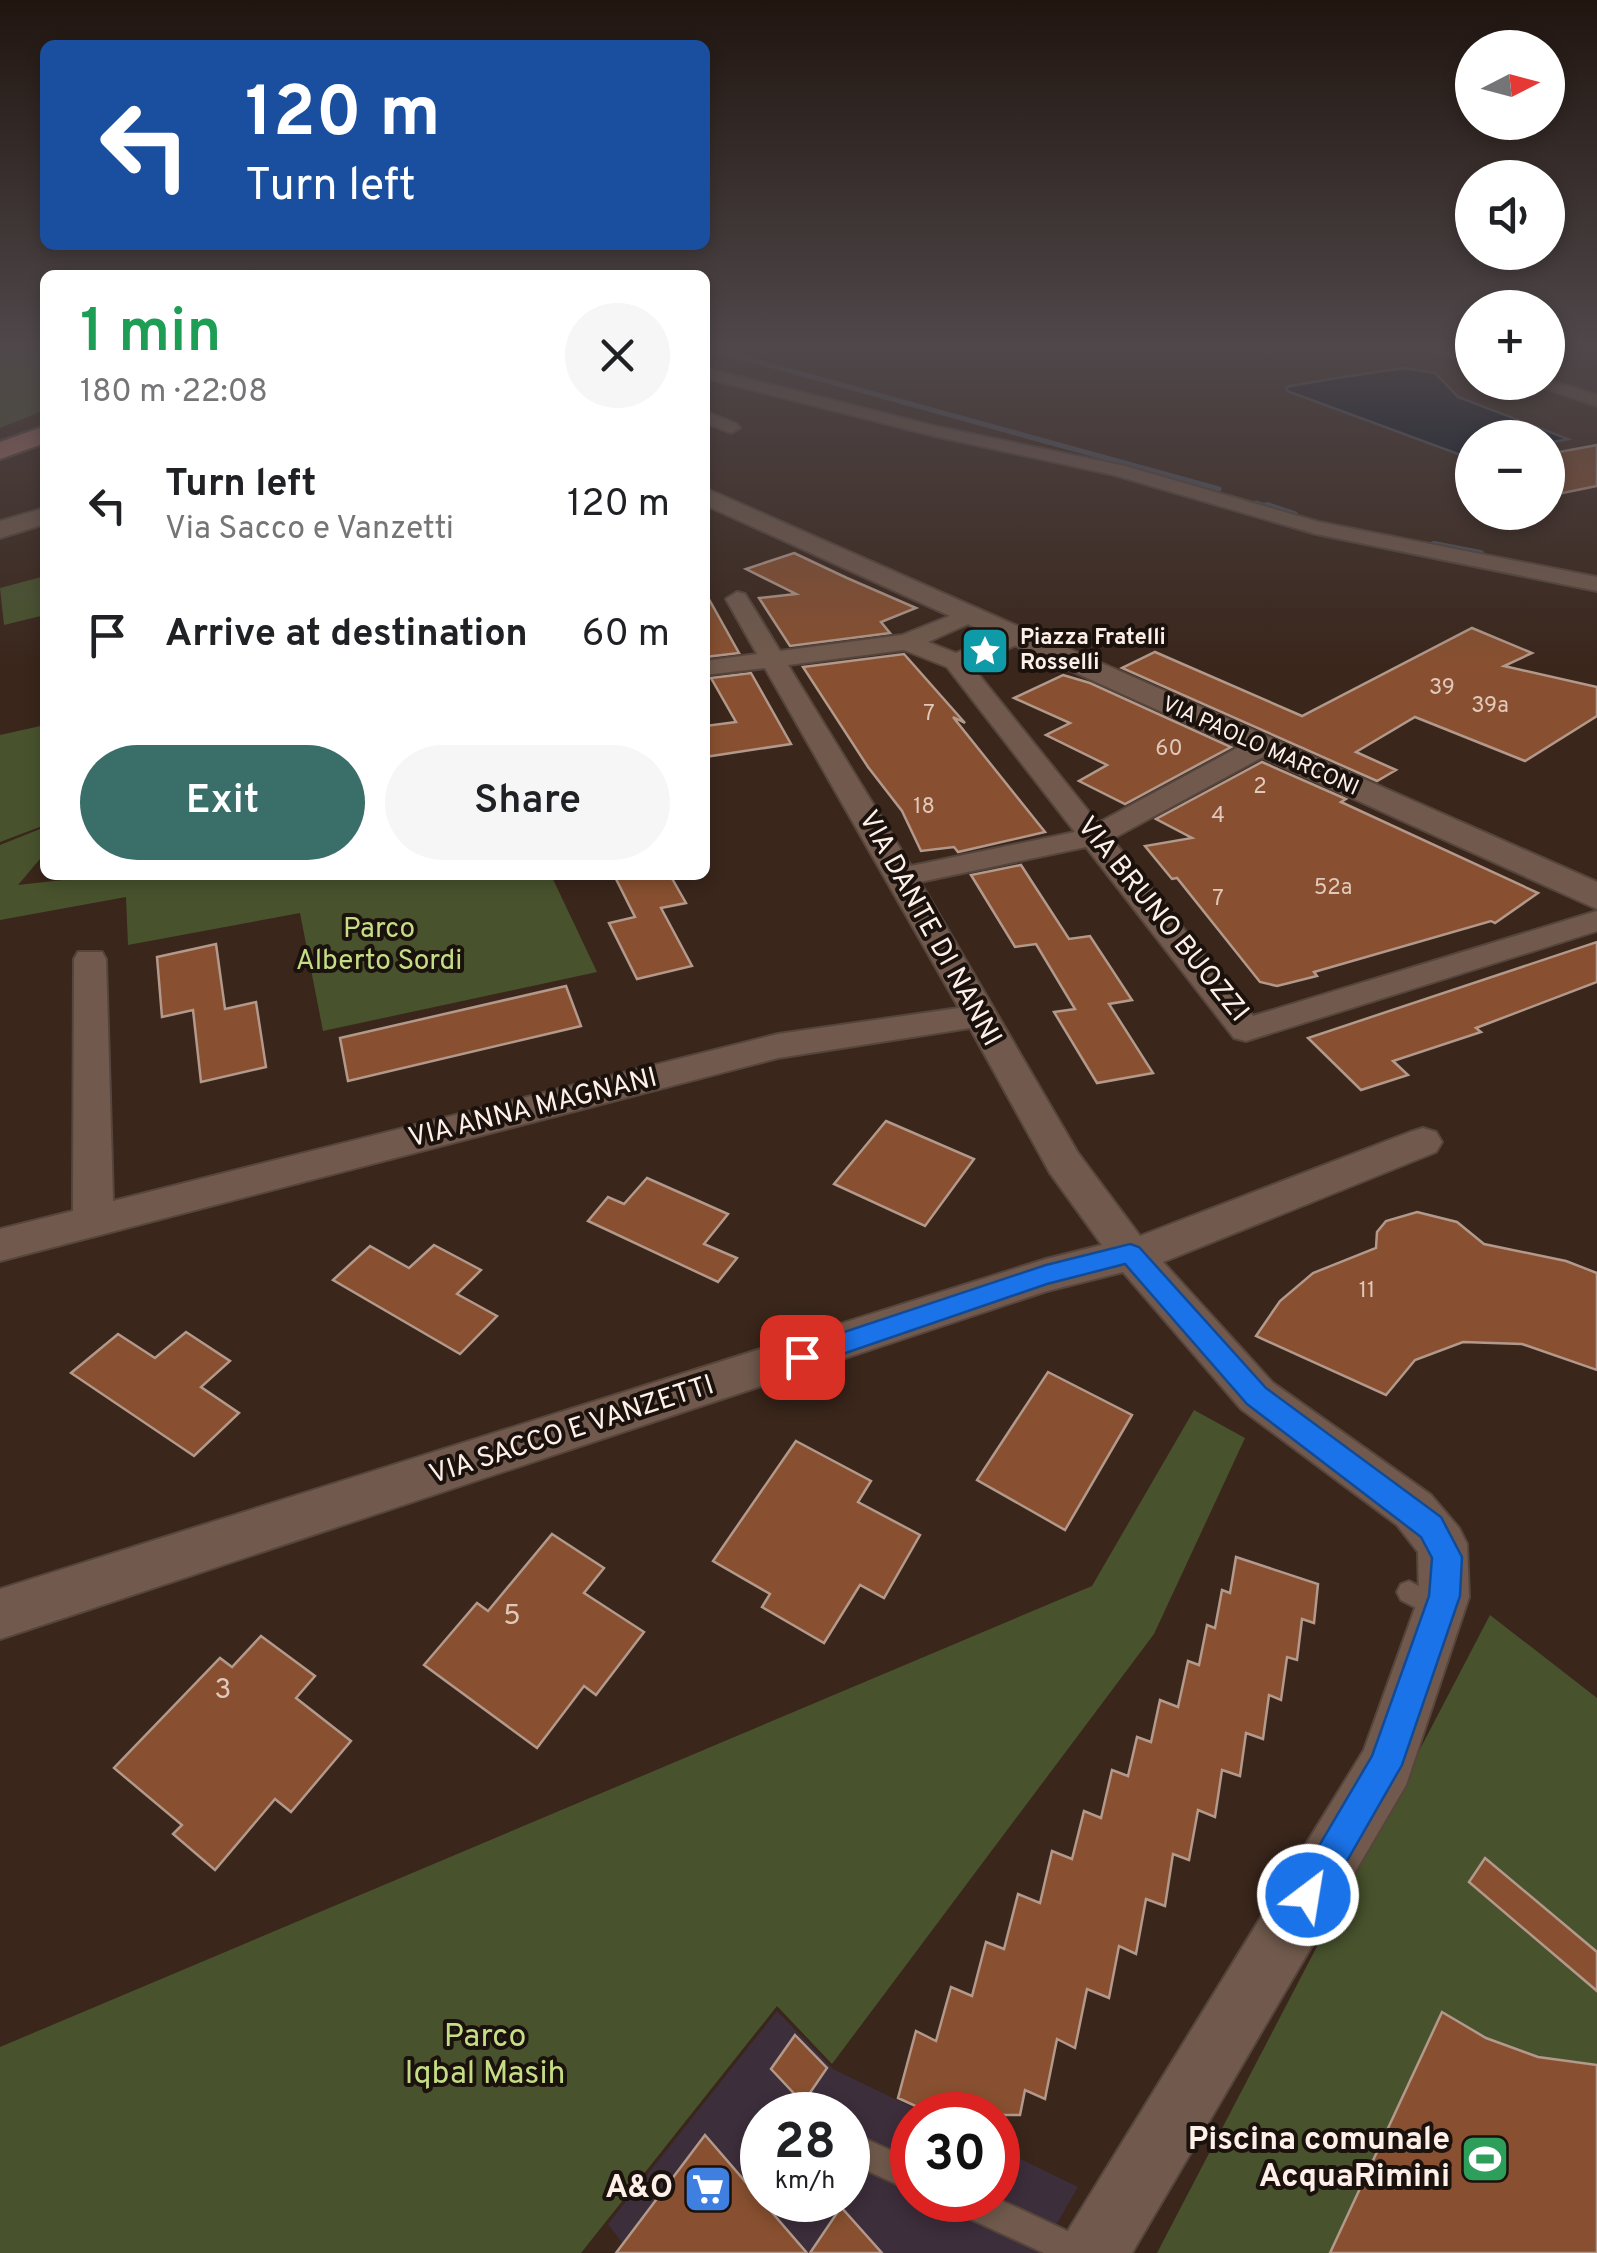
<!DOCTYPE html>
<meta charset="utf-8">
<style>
body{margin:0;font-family:Overpass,sans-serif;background:#f6f6f6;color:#202124;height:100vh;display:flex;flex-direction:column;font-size:38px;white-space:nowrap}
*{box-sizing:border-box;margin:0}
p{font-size:32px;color:#757577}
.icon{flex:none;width:55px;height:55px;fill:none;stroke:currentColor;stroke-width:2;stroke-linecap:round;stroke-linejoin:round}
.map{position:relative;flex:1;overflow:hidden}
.panel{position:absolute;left:40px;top:270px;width:670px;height:610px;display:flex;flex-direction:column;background:#fff;border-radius:15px;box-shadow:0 5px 15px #0003}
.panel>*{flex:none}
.banner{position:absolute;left:40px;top:40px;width:670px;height:210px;border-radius:15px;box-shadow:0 5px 15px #0003;background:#1a4fa0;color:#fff;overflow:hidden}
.needle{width:65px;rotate:84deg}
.buttons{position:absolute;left:1455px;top:30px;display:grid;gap:20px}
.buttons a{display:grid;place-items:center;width:110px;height:110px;border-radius:50%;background:#fff;box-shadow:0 5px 15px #0003;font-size:50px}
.speed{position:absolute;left:740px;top:2092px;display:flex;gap:20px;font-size:50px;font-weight:700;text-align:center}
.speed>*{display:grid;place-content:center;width:130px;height:130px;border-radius:50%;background:#fff;box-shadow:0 5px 15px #0003;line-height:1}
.speed small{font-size:25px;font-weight:400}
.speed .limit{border:15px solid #d22;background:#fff;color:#111}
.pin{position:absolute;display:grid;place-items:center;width:85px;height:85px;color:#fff;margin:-42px;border-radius:20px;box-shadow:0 5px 15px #0006}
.me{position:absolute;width:110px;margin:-55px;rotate:31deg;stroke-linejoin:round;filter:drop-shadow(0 0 8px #0008)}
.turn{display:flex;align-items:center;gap:35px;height:210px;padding:0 40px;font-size:45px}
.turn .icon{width:130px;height:130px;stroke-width:2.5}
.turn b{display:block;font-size:70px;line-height:85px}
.round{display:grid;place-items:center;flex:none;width:105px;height:105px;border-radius:52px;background:#f6f6f6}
.head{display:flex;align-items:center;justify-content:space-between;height:170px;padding:0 40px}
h1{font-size:60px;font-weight:600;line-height:75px;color:#1e9e55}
.cta{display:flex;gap:20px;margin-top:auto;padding:20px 40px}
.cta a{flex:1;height:115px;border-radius:60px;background:#3a6f69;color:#fff;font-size:40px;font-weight:600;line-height:115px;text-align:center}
.cta a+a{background:#f6f6f6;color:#202124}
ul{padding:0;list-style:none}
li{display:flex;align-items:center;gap:30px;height:130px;padding:0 40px}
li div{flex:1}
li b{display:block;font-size:38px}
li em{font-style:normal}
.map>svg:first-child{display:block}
.commercial{fill:#3c2e3b;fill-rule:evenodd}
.green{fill:#48532d}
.water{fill:#001125;stroke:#4c5460;stroke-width:2.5}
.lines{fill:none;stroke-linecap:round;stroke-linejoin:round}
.stream-far1{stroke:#4c5460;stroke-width:5}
.stream{stroke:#4c5460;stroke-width:8}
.building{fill:#885030;stroke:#b2998b;stroke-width:2.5}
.service-casing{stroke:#56453c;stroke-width:4}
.minor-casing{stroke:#56453c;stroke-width:4}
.tertiary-casing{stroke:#56453c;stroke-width:4}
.primary-casing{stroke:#56453c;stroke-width:5}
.service{fill:#715a4d;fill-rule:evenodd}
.minor{fill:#715a4d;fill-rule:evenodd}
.tertiary{fill:#715a4d;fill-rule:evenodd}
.primary{fill:#a86f64;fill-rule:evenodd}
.route{fill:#1a73e8;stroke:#114b97;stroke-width:2.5}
.labels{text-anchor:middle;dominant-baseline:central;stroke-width:8;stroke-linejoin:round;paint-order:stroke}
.far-poi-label{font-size:22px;font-weight:bold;fill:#fef0e9;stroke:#1b120d;text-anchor:start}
.number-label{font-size:22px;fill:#e0c8bb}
.far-street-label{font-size:22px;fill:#fef0e9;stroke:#1b120d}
.street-label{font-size:28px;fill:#fef0e9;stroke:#1b120d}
.park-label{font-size:28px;fill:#c5de85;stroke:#1b120d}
.near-number-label{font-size:28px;fill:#e0c8bb}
.near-park-label{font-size:32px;fill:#c5de85;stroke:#1b120d}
.near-poi-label{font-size:32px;font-weight:bold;fill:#fef0e9;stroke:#1b120d;text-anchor:end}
</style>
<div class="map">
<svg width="1597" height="2253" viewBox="0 0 1597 2253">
<rect width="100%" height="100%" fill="#3a261b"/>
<!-- commercial -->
<path class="commercial" d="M777,2011L833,2069L928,2115H912V2200H998V2148L1078,2187L1040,2253H630L608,2224ZM762,2115H848V2200H762Z"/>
<!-- green -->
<g class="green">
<polygon points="0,349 45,349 45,410 0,428"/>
<polygon points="45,576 45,615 4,625 0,588"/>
<polygon points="45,725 45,825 0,842 0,735"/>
<polygon points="45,827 45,853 18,885 107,875 551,875 597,972 323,1031 300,913 128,945 126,897 0,920 0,845"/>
<polygon points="1194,1410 1245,1438 1154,1634 832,2064 777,2006 581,2253 0,2253 0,2047 1092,1586"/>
<polygon points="1490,1615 1597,1698 1597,2253 1157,2253"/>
</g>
<!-- water -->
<path class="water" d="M1404,368L1435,373L1458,397L1568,439L1548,443V438H1472V458H1469L1287,391V387C1325,379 1365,374 1404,368Z"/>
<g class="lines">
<!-- stream-far1 -->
<g class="stream-far1">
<polyline points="711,349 1219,489"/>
<polyline points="1256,503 1275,509"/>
</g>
<!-- stream -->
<g class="stream">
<polyline points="1267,506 1294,515"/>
<polyline points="1434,545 1480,554"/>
</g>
</g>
<!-- building -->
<g class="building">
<polygon points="1597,445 1597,486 1548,496 1548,454"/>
<polygon points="794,553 847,578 916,608 881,622 890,633 790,646 759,598 796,594 746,569"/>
<polygon points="705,592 739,653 705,657"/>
<polygon points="1472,628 1532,653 1504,666 1597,687 1597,716 1525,761 1415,717 1356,752 1396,770 1377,781 1122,668 1155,652 1302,716"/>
<polygon points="904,654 965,723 953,717 1045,832 958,852 954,847 921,851 902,811 868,767 803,667"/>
<polygon points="751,673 791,744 705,757 705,726 736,722 711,678"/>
<polygon points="1063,675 1090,683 1231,747 1125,804 1079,781 1107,765 1046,735 1070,723 1014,698"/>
<polygon points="1262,762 1346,799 1341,802 1538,893 1495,923 1491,921 1314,972 1317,976 1277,986 1260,982 1177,878 1172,879 1145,846 1192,838 1156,819"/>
<polygon points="1021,865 1069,939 1090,936 1132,1000 1109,1004 1153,1073 1097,1083 1054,1012 1075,1009 1036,944 1015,947 971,875"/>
<polygon points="614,875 670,875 686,903 661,908 692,966 637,979 609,923 635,917"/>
<polygon points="1597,942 1597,982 1476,1028 1481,1032 1393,1061 1408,1075 1361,1090 1308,1038"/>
<polygon points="216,944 225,1009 256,1002 266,1067 201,1082 193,1010 162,1017 157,957"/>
<polygon points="566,986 581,1026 348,1081 340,1038"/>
<polygon points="886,1121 974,1159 925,1226 834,1184"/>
<polygon points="647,1178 728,1214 704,1244 737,1258 718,1282 588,1221 608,1197 624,1204"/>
<polygon points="1417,1212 1457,1222 1484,1244 1566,1261 1597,1273 1597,1370 1522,1344 1463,1342 1415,1360 1386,1395 1256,1336 1280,1301 1313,1273 1376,1248 1377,1232 1386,1221"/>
<polygon points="434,1245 481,1270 457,1294 497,1316 460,1354 333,1280 370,1246 409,1268"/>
<polygon points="186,1332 230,1361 201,1387 239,1413 194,1456 71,1373 118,1334 155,1358"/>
<polygon points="1048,1372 1132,1415 1065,1530 977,1480"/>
<polygon points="796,1441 871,1481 858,1502 920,1535 884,1598 860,1585 824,1643 762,1607 770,1594 713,1561"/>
<polygon points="552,1534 604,1568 584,1593 644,1632 596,1695 584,1686 537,1748 424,1665 477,1603 488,1611"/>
<polygon points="1236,1557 1318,1584 1314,1623 1302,1619 1297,1660 1287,1657 1281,1700 1269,1695 1263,1739 1246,1733 1240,1776 1222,1770 1215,1817 1198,1810 1189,1860 1173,1854 1165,1906 1146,1899 1136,1954 1119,1946 1109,1998 1087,1989 1075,2048 1057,2039 1045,2099 1025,2090 1020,2115 935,2115 898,2098 916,2031 936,2041 951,1987 972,1996 986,1942 1004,1949 1018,1894 1040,1903 1052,1851 1072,1859 1084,1811 1101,1818 1112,1770 1128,1776 1137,1737 1151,1742 1160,1700 1178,1707 1188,1661 1199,1665 1207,1625 1215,1628 1222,1590 1230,1593"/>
<polygon points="261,1636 315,1676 296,1698 351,1741 291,1812 275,1799 215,1870 173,1834 182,1825 114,1768 220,1658 232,1667"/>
<polygon points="1485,1858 1597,1952 1597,1991 1469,1882"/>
<polygon points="1442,2012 1486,2038 1538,2057 1597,2065 1597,2253 1330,2253"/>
<polygon points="795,2035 827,2068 803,2103 771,2069"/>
<polygon points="705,2135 807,2253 616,2253"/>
<polygon points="841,2207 882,2253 810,2253"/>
</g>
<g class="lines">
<!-- service casing -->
<g class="service-casing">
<g id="service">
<polygon points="1409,1581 1447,1601 1451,1609 1447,1617 1439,1620 1401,1600 1397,1592 1401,1584"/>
<polygon points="848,2131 912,2160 912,2191 848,2162"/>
<polygon points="998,2199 1091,2242 1096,2253 1044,2253 953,2211 948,2200"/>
</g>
</g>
<!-- minor casing -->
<g class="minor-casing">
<g id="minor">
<polygon points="1430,349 1454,349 1472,356 1472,366"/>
<polygon points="705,368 934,426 1125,466 1319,522 1597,577 1597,591 1316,534 1114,475 934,436 705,378"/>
<polygon points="1548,380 1597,395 1597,406 1527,382"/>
<polygon points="705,411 737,424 740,428 731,433 705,423"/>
<path d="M737,592L745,594L780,651L902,635L967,609L979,616L975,621L928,642L956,653L1007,632H1023L1027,637L1023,642L971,665L1098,823L1250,741H1270L1273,747L1270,753L1112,839L1253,1016L1597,911V931L1246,1041L1234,1038L1086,847L920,882L1078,1153L1140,1236L1410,1132L1423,1128L1436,1132L1442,1142L1436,1152L1163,1262L1273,1383L1431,1495L1459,1528L1467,1544L1469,1597L1406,1785L1132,2253H1059L1069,2229L1364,1750L1419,1597L1418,1552L1397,1525L1241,1409L1123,1272L1047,1291L0,1639V1589L1046,1259L1102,1245L1050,1173L970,1028L778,1058L0,1261V1229L73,1211L74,959L78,952H102L106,959L113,1201L778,1034L959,1008L765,668L705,675V661L757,654L726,599ZM904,650L947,667L1075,832L911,866L788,665Z"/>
</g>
</g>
<!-- tertiary casing -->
<g class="tertiary-casing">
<g id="tertiary">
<polygon points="705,488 1597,882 1597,909 705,505"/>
<polygon points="45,508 45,524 0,538 0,521"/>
</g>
</g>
<!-- primary casing -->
<g class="primary-casing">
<polygon id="primary" points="45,426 45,443 0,459 0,442"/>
</g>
<!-- service -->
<use href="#service" class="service"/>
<!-- minor -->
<use href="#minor" class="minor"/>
<!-- tertiary -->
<use href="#tertiary" class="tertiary"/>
<!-- primary -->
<use href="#primary" class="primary"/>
</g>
<!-- sky -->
<linearGradient id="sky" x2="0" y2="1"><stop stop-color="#20150f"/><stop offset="0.52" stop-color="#4f474a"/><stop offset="1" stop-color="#4f474a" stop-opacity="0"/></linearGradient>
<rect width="1597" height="665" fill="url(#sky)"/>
<!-- route -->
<polygon class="route" points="1130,1244 1139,1247 1266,1388 1441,1517 1462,1557 1460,1596 1402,1765 1320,1908 1308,1913 1295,1908 1290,1895 1372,1756 1429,1596 1432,1558 1421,1537 1247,1404 1125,1264 1047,1284 802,1368 793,1365 789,1357 793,1349 1046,1265"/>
<!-- icons -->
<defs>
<g id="sight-square" transform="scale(2.5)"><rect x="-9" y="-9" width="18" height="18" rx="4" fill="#0f9aa8" stroke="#1b120d"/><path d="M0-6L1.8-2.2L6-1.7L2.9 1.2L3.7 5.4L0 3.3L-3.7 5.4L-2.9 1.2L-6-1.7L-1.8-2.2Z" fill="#fff"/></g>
<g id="stadium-square" transform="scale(2.5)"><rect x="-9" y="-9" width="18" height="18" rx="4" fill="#2e9e5b" stroke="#1b120d"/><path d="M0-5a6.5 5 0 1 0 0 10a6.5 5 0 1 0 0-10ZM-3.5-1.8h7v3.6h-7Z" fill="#fff"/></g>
<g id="supermarket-square" transform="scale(2.5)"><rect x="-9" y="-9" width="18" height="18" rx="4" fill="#3f7fe0" stroke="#1b120d"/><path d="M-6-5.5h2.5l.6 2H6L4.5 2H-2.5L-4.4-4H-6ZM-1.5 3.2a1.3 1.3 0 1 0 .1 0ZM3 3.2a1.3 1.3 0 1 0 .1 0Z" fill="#fff"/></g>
</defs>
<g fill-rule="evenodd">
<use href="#sight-square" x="985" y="651"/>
<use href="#stadium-square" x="1485" y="2159"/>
<use href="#supermarket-square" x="708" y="2189"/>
</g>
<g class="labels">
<!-- far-poi labels -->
<g class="far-poi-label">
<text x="1020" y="638">Piazza Fratelli<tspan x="1020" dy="25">Rosselli</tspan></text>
</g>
<!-- number labels -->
<g class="number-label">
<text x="1442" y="688">39</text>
<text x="1490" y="706">39a</text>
<text x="929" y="714">7</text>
<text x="1169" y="749">60</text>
<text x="1260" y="787">2</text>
<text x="924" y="807">18</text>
<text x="1218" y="816">4</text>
<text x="1333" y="888">52a</text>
<text x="1218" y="899">7</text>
<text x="1367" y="1291">11</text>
</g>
<!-- far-street labels -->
<g class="far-street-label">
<text transform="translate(1260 747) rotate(24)">VIA PAOLO MARCONI</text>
</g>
<!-- street labels -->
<g class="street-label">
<text transform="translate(1162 920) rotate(51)">VIA BRUNO BUOZZI</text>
<text transform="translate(929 929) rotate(61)">VIA DANTE DI NANNI</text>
<text transform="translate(533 1109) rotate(-14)">VIA ANNA MAGNANI</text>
<text transform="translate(572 1431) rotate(-18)">VIA SACCO E VANZETTI</text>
</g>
<!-- park labels -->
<g class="park-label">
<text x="379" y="930">Parco<tspan x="379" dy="32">Alberto Sordi</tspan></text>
</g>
<!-- near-number labels -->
<g class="near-number-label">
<text x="512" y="1617">5</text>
<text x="223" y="1691">3</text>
</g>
<!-- near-park labels -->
<g class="near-park-label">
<text x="485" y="2038">Parco<tspan x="485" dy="37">Iqbal Masih</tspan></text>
</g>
<!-- near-poi labels -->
<g class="near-poi-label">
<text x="1450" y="2141">Piscina comunale<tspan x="1450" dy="37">AcquaRimini</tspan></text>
<text x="673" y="2189">A&amp;O</text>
</g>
</g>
</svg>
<div class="buttons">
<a><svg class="needle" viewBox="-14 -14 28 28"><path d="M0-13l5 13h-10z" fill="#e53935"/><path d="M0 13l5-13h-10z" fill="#757577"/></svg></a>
<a><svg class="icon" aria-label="sound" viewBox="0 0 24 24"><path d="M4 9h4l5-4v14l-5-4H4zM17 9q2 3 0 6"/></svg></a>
<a>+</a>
<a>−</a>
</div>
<div class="speed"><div>28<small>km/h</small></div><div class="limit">30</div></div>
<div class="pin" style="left:802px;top:1357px;background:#d93025"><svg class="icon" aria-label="arrive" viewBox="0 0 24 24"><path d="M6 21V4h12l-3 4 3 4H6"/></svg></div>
<svg class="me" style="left:1308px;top:1895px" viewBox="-20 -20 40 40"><circle r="17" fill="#1a73e8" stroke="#fff" stroke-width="3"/><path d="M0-11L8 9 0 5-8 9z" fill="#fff"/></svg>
<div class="banner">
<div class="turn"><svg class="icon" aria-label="left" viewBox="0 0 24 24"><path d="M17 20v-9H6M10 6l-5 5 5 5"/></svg><div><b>120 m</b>Turn left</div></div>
</div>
<section class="panel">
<div class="head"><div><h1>1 min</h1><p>180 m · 22:08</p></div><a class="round"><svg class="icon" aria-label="close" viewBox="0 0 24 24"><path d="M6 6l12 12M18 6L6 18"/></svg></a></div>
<ul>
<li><svg class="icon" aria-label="left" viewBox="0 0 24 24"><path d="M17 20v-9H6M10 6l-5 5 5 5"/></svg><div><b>Turn left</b><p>Via Sacco e Vanzetti</p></div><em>120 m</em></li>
<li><svg class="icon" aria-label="arrive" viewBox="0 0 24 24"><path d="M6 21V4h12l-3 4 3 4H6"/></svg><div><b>Arrive at destination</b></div><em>60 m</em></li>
</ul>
<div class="cta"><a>Exit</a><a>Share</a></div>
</section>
</div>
